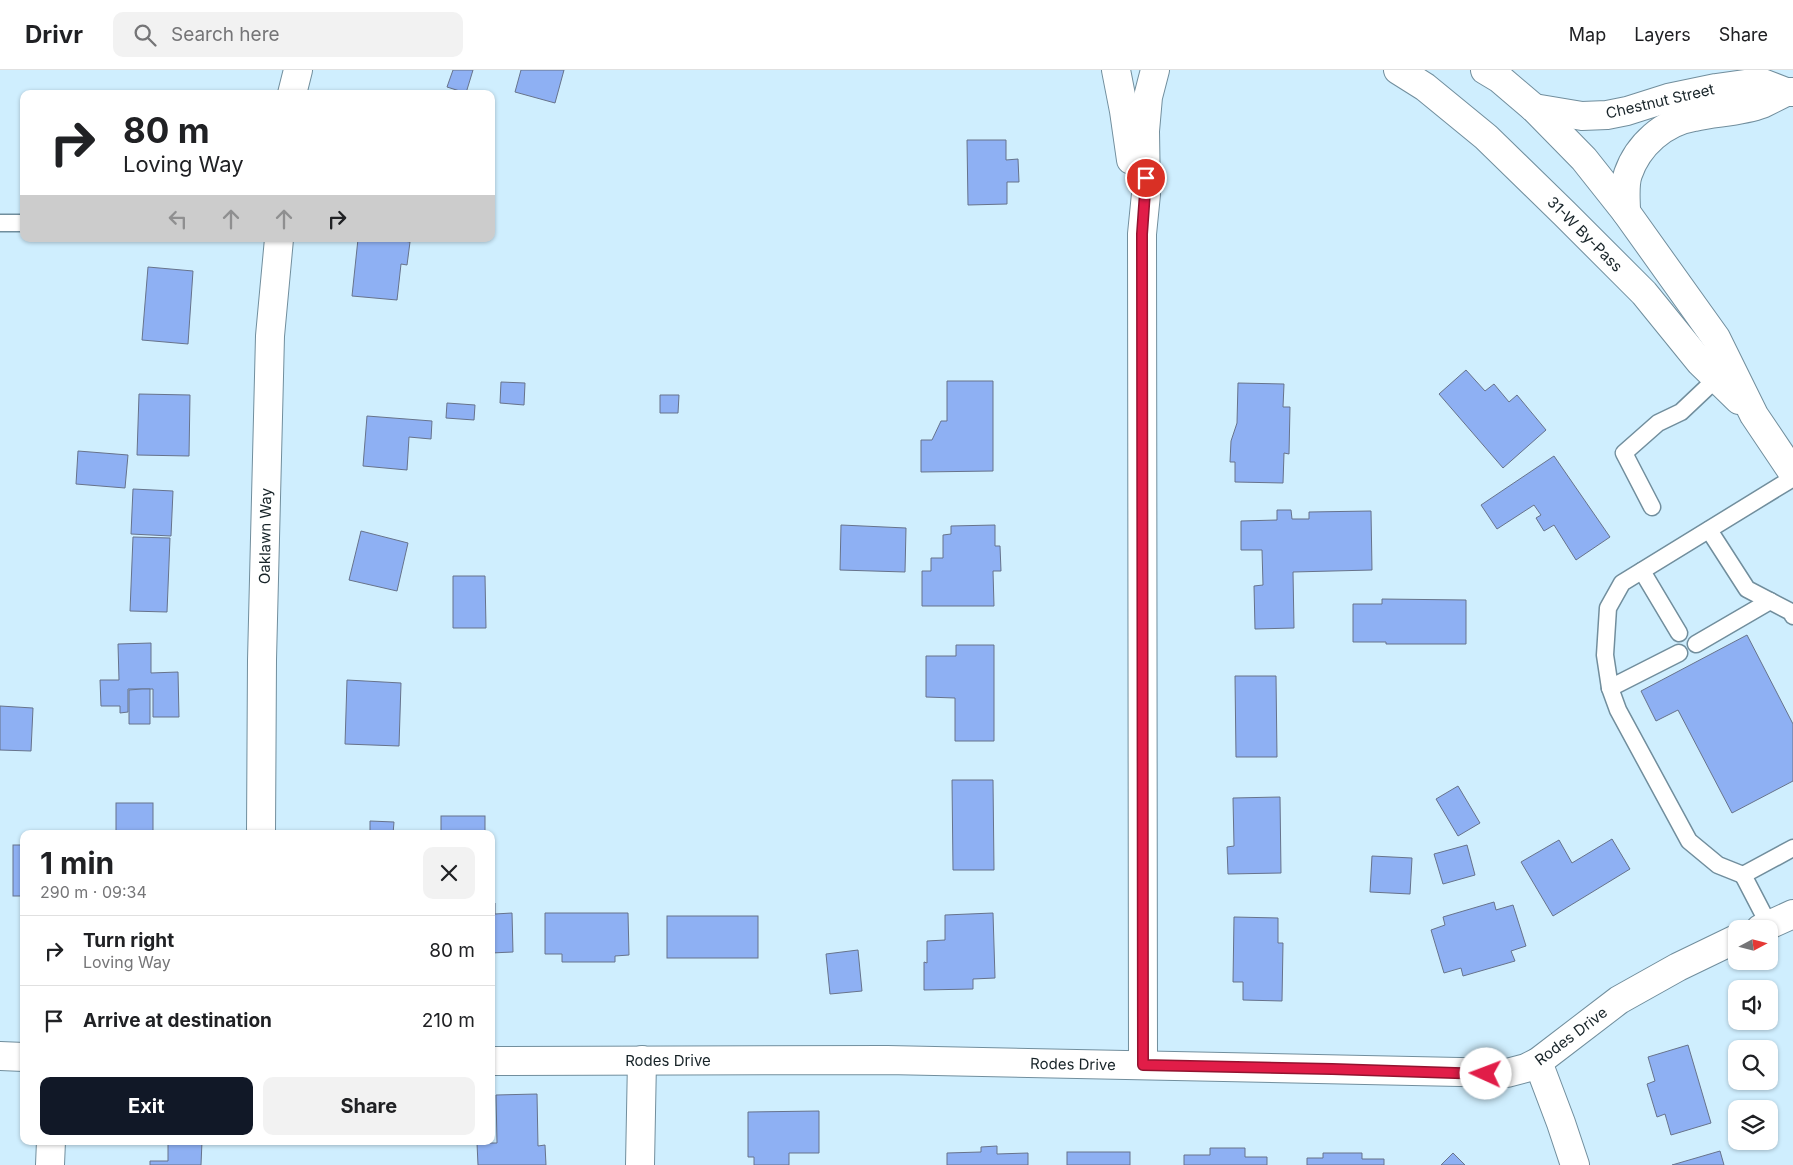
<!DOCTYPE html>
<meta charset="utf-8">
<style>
body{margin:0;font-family:Inter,sans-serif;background:#f2f2f2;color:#202124;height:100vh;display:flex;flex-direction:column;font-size:19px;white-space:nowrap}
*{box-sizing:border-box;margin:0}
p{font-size:16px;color:#757577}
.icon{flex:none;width:28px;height:28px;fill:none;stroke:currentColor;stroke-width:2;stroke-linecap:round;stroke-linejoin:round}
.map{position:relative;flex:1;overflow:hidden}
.drawer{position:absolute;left:20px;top:760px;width:475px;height:315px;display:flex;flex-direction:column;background:#fff;border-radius:10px;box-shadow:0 1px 4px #0004}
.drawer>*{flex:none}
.banner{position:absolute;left:20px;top:20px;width:475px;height:152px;border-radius:10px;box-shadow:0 1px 4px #0004;background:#fff;color:#202124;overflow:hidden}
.needle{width:32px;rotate:83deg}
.buttons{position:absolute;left:1728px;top:850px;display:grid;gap:10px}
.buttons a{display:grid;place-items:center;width:50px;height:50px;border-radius:10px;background:#fff;box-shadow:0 1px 4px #0004;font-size:25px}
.pin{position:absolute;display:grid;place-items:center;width:42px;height:42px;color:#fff;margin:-21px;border:2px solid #fff;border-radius:50%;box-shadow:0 1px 5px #0007}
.me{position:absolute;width:55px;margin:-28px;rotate:272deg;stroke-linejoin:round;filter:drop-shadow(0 0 4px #0008)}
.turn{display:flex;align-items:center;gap:18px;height:105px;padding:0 20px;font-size:22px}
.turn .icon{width:65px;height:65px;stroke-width:2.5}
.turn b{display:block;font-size:35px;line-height:42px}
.lanes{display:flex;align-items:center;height:48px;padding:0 20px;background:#0003;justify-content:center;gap:25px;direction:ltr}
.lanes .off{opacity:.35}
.round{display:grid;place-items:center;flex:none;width:52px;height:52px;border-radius:10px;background:#f2f2f2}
.head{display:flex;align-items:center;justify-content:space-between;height:85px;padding:0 20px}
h1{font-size:30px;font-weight:700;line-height:38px}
.button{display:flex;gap:10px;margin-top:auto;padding:10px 20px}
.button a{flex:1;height:58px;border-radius:10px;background:#111827;color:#fff;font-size:20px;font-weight:700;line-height:58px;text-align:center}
.button a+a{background:#f2f2f2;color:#202124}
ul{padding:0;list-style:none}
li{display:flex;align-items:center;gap:15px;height:70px;padding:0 20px;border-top:1px solid #e0e0e0}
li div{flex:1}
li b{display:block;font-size:19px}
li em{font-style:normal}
header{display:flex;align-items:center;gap:30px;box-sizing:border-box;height:70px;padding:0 25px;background:#fff;border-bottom:1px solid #e0e0e0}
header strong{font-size:24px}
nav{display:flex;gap:28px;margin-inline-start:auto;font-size:18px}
.search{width:350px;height:45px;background:#f2f2f2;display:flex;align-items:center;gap:12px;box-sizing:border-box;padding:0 18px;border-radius:10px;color:#757577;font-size:19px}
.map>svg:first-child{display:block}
.building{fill:#8eb0f3;stroke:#67738b}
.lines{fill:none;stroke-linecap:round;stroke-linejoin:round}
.lane-casing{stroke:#718e9d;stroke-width:19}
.street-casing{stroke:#718e9d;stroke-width:30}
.primary-casing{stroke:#718e9d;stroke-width:30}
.lane{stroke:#fff;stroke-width:16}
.street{stroke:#fff;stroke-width:28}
.primary{stroke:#fff;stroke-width:28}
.route-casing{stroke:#92132f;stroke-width:12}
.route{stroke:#e11d48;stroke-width:9}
.labels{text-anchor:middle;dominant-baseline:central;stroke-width:4;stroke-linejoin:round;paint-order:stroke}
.street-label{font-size:15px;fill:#172328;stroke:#fff}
</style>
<header>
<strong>Drivr</strong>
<div class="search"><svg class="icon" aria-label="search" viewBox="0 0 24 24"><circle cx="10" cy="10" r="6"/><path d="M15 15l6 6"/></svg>Search here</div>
<nav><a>Map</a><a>Layers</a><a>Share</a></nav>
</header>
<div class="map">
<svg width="1793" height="1095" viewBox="0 0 1793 1095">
<rect width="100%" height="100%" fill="#cfeefe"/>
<!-- building -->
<g class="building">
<polygon points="453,0 473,0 466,23 447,17"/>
<polygon points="521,0 564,0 555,33 515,22"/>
<polygon points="967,70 1006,70 1006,90 1018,89 1019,112 1007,112 1007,134 968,135"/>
<polygon points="358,169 397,169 397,170 410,172 407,195 401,194 397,230 352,226"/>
<polygon points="418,169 447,169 447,171 418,170"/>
<polygon points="148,197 193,201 188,274 142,270"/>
<polygon points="1466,300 1485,321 1494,314 1509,332 1517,325 1546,360 1503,398 1439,324"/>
<polygon points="947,311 993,311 993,401 921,402 921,370 932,370 941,351 947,351"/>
<polygon points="501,312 525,313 524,335 500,333"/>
<polygon points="1238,313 1284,314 1283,337 1290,337 1289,384 1284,383 1283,413 1235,412 1235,392 1230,392 1231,371 1237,353"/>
<polygon points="139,324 190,325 189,386 137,385"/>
<polygon points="660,325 679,325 678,343 660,343"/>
<polygon points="447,333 475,335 474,350 446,348"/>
<polygon points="367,346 432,351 431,369 409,367 407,400 363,396"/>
<polygon points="78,381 128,385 125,418 76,414"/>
<polygon points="1554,386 1610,467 1576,490 1554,455 1544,461 1536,448 1541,445 1534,435 1497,459 1481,435"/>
<polygon points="133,419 173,421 171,466 131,464"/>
<polygon points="1277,440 1291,440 1292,449 1309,449 1309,442 1371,441 1372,500 1293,502 1294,558 1255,559 1254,516 1263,515 1262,480 1241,480 1241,451 1277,450"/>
<polygon points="841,455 906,458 905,502 840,500"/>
<polygon points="995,455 995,476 1000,476 1001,501 993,501 994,536 922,536 922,501 931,501 931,488 943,488 943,465 951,464 951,456"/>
<polygon points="361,461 408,473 397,521 349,510"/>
<polygon points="133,467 170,468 167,542 130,541"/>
<polygon points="453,506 485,506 486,558 453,558"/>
<polygon points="1382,529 1466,530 1466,574 1386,574 1386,572 1353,572 1353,534 1382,534"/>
<polygon points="1747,565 1793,654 1793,711 1732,743 1678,640 1656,651 1641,621"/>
<polygon points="151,573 151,603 178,602 179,647 153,647 153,619 128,619 128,642 120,643 120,636 101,636 100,610 119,610 118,574"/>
<polygon points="956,575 994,575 994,671 955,671 955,628 926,627 926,586 956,586"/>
<polygon points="1235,606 1276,606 1277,687 1236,687"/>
<polygon points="347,610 401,613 399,676 345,674"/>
<polygon points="142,619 150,619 150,654 129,654 129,620"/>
<polygon points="0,636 33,638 31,681 0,680"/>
<polygon points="952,710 993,710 994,800 953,800"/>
<polygon points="1458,716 1480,753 1458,766 1436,729"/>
<polygon points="1280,727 1281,803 1228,804 1227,777 1234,776 1233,728"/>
<rect x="116" y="733" width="37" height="31"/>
<rect x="441" y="746" width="44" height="18"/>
<polygon points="370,751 394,752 393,764 370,764"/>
<polygon points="1612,769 1630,799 1553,846 1521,792 1559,770 1572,793"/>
<rect x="13" y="775" width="11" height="51"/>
<polygon points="1467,775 1475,805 1443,814 1434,784"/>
<polygon points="1372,786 1412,788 1410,824 1370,822"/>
<polygon points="1494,832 1496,840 1513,835 1526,876 1511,881 1515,891 1463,906 1461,898 1444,903 1431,860 1445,855 1443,847"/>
<polygon points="491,833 495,833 495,844 512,843 513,882 491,883"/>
<polygon points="545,843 628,843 629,885 615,886 615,892 562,892 562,884 545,884"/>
<polygon points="993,843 995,908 973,909 973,919 924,920 924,892 927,893 927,871 945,870 945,845"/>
<rect x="667" y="846" width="91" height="42"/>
<polygon points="1234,847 1278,848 1278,873 1283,873 1282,931 1243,930 1243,912 1233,912"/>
<rect x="21" y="851" width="3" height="37"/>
<polygon points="858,880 862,921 830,924 826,884"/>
<polygon points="1688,975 1711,1053 1671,1065 1665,1044 1657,1047 1647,1014 1655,1011 1648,987"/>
<polygon points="537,1024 538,1076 545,1075 546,1095 478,1095 477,1073 497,1073 496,1025"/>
<polygon points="819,1041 819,1083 789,1083 789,1095 754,1095 754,1087 748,1087 748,1042"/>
<polygon points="168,1071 202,1071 201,1095 150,1095 150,1091 168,1091"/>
<polygon points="997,1076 997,1084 1028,1083 1028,1095 947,1095 947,1083 981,1082 981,1077"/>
<polygon points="1210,1078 1245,1078 1245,1087 1267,1087 1267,1095 1184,1095 1184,1085 1210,1085"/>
<polygon points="1720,1081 1724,1095 1672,1095"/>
<rect x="1067" y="1082" width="63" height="13"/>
<polygon points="1323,1083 1362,1083 1362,1089 1384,1089 1384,1095 1307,1095 1307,1088 1323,1088"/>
<polygon points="1453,1083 1465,1095 1441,1095"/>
</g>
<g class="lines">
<!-- lane casing -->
<g class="lane-casing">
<g id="lane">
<polyline points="0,153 24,153"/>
<polyline points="1652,437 1624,383 1658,353 1681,342 1717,308"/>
<polyline points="1709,460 1747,519 1791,542 1793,546"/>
<polyline points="1642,501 1679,563"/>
<polyline points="1696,574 1770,531"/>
<polyline points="1679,583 1610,618 1605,585 1608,538 1622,513 1793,408"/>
<polyline points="1610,618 1618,640 1689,771 1718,795 1743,805"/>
<polyline points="1769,855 1743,805 1793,778"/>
</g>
</g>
<!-- street casing -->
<g class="street-casing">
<g id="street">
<polyline points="1116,0 1124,41 1131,90"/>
<polyline points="292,24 298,0"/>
<polyline points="1534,38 1582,46 1607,45 1627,41 1668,28 1716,18 1760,12 1786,22 1793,22"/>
<path d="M1626,142C1626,130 1624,115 1628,104C1638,75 1664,52 1694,47C1716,42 1741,42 1762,34C1770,30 1778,26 1786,22"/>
<polyline points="261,764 262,590 270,266 279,169"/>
<polyline points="1760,859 1793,844"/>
<polyline points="0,986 24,987"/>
<polyline points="491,991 887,990 1507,1003 1526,998 1538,992 1619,930 1678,897 1736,869"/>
<polyline points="1538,992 1561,1053 1575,1095"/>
<polyline points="1143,995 1142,164 1146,124 1145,61 1148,27 1155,0"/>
<polyline points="50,1095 51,1071"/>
<polyline points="640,1095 642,990"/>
</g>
</g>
<!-- primary casing -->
<g class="primary-casing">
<g id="primary">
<polyline points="1398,0 1425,17 1486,67 1565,144 1644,223 1700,292 1739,330"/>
<polyline points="1485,0 1500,9 1534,38 1584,89 1626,142 1716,268 1754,345 1793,403"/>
</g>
</g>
<!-- lane -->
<use href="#lane" class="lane"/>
<!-- street -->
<use href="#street" class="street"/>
<!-- primary -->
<use href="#primary" class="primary"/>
</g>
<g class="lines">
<!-- route casing -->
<g class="route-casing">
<polyline id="route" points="1146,108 1142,164 1143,995 1332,999 1486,1004"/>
</g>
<!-- route -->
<use href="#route" class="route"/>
</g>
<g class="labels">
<!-- street labels -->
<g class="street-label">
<text transform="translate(1660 31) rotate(-13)">Chestnut Street</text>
<text transform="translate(1585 164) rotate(45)">31-W By-Pass</text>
<text transform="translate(265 466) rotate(-89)">Oaklawn Way</text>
<text transform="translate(1571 966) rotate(-37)">Rodes Drive</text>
<text x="668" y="990">Rodes Drive</text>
<text transform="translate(1073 994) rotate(1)">Rodes Drive</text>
</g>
</g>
</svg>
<div class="buttons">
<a><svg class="needle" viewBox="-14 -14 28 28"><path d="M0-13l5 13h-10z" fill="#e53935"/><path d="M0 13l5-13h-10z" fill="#757577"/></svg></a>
<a><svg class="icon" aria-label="sound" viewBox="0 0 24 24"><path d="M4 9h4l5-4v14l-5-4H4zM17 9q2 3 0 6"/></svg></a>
<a><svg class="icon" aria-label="search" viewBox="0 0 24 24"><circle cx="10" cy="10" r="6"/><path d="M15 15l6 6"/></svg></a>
<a><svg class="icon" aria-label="layers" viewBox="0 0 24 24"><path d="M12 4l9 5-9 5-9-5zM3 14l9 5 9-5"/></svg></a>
</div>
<div class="pin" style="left:1146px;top:108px;background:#d93025"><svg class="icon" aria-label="arrive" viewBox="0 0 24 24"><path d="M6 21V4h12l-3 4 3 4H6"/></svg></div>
<svg class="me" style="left:1486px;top:1004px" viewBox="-20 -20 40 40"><circle r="19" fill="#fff"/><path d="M0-13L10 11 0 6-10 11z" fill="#e11d48"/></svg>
<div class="banner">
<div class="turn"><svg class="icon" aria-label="right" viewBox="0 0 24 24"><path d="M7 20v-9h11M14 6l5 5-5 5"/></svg><div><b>80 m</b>Loving Way</div></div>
<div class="lanes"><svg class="icon off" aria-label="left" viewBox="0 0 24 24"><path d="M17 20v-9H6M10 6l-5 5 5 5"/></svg><svg class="icon off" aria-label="ahead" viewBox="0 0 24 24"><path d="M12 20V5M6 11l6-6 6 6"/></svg><svg class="icon off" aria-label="ahead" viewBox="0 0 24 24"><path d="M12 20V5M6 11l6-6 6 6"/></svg><svg class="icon" aria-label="right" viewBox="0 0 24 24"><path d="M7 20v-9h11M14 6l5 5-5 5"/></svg></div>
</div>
<section class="drawer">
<div class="head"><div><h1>1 min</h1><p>290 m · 09:34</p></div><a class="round"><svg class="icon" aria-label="close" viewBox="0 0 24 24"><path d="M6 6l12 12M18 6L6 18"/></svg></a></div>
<ul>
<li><svg class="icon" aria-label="right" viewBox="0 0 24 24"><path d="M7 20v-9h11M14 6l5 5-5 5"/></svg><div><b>Turn right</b><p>Loving Way</p></div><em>80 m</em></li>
<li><svg class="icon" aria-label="arrive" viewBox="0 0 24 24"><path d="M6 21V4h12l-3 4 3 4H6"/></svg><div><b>Arrive at destination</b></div><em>210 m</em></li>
</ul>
<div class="button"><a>Exit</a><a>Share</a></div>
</section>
</div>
